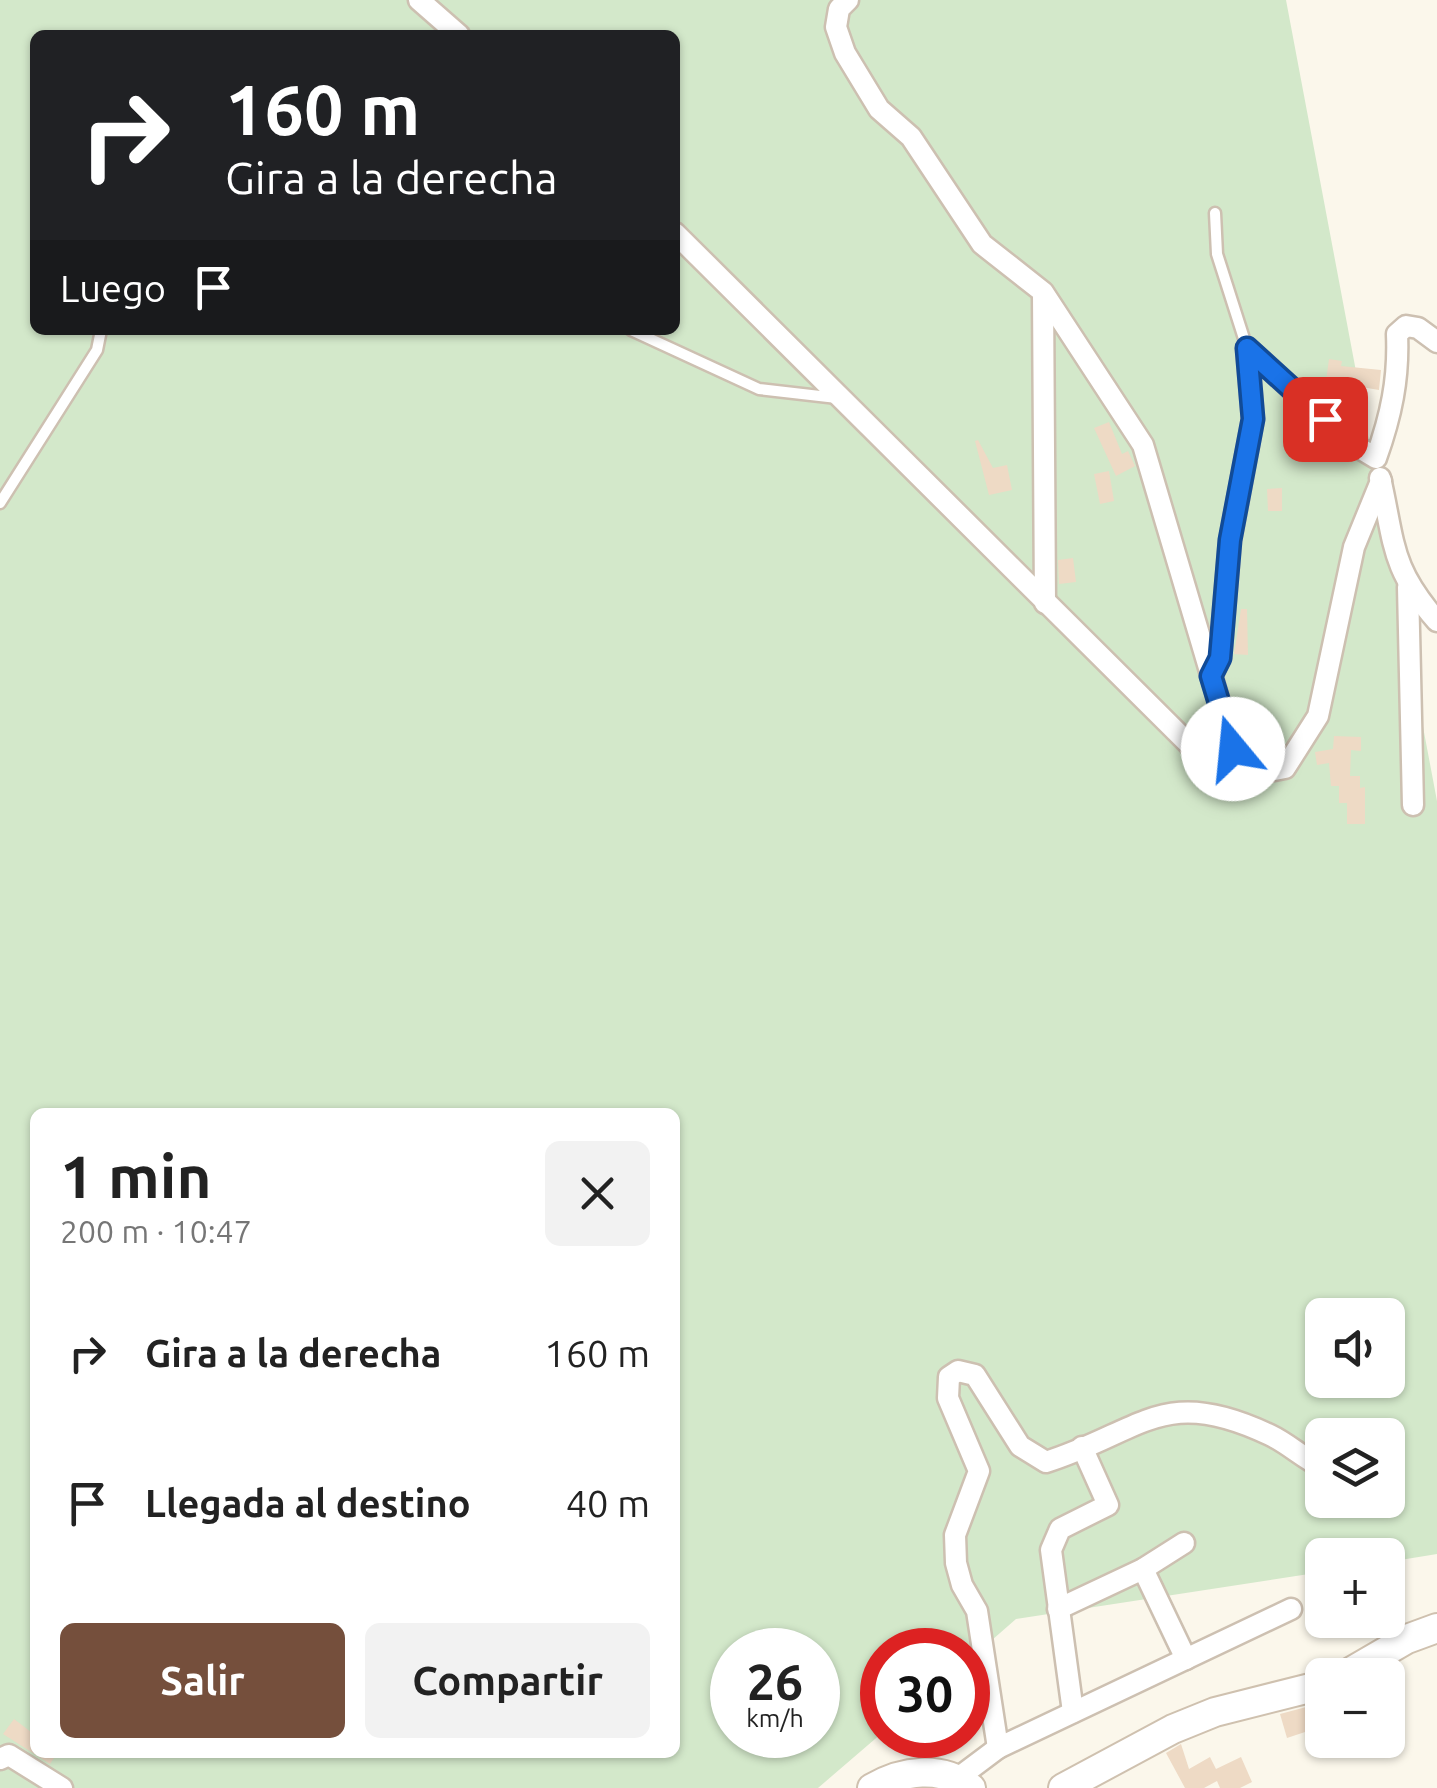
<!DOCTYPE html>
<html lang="es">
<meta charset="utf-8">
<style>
body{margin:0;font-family:Ubuntu,sans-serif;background:#f2f2f2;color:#222;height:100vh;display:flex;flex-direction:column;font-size:38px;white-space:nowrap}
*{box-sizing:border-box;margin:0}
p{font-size:32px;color:#767676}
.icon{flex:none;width:55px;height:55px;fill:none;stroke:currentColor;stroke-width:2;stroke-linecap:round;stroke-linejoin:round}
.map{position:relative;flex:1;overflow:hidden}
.panel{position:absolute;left:30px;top:1108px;width:650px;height:650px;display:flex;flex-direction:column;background:#fff;border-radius:15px;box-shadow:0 2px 8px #0004}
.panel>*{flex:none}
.hud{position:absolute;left:30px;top:30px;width:650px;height:305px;border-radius:15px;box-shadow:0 2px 8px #0004;background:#202124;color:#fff;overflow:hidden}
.fabs{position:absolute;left:1305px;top:1298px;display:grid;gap:20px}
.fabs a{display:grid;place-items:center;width:100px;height:100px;border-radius:15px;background:#fff;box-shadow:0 2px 8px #0004;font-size:50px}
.speed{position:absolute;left:710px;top:1628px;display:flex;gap:20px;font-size:50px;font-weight:700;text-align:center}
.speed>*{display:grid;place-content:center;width:130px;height:130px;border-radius:50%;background:#fff;box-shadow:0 2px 8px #0004;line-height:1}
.speed small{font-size:25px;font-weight:400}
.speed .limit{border:15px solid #d22;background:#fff;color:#111}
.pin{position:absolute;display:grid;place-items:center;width:85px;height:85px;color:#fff;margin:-42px;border-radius:20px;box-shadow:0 5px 15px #0006}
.me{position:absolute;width:110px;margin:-55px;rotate:343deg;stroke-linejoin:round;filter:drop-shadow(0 0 8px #0008)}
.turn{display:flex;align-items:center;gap:35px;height:210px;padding:0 30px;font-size:45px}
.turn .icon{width:130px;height:130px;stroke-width:2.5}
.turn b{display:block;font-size:70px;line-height:85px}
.then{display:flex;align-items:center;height:95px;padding:0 30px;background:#0003;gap:20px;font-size:38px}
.round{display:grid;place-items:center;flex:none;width:105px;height:105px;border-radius:15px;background:#f2f2f2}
.summary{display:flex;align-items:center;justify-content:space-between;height:170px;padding:0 30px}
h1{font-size:60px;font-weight:700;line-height:75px}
.primary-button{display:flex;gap:20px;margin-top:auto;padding:20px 30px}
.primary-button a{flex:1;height:115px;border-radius:15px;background:#754f3c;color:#fff;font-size:40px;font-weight:700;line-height:115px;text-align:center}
.primary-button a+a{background:#f2f2f2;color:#222}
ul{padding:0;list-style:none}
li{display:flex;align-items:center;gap:30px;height:150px;padding:0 30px}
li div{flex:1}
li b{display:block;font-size:38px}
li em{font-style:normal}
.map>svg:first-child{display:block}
.green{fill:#d3e8ca;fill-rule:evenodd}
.building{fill:#eedac5}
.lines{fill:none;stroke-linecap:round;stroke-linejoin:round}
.service-casing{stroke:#cdc0b1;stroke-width:15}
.minor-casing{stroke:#cdc0b1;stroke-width:25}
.secondary-casing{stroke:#cfc1af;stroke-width:32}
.service{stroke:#fff;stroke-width:10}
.minor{stroke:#fff;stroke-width:20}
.secondary{stroke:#fff;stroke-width:28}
.route-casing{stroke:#114b97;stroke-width:25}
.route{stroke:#1a73e8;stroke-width:18}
</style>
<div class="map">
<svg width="1437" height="1788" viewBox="0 0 1437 1788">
<rect width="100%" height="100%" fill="#fbf7eb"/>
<!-- green -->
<path class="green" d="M0,0H1286L1437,801V1554L1388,1562V1555H1322V1572L1016,1619L968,1661V1650H882V1733L818,1788H0ZM35,35H675V330H35ZM35,1112H675V1752H35ZM1322,1315H1388V1380H1322ZM1322,1435H1388V1500H1322ZM732,1650H818V1735H732Z"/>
<!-- building -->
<g class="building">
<polygon points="1329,359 1342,361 1341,366 1381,370 1379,390 1326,381"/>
<polygon points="1109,422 1122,454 1128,451 1135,466 1116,476 1094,428"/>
<polygon points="978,440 993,468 1007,465 1012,490 989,495 975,441"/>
<polygon points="1109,471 1114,501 1100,504 1094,474"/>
<polygon points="1282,488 1282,511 1268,511 1267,489"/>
<polygon points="1073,558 1076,582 1059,584 1058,560"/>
<polygon points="1241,609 1247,609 1248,655 1234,654"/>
<polygon points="1334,736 1361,737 1361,751 1351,750 1350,776 1360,776 1360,788 1365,787 1365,824 1347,824 1347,803 1339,803 1339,786 1331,786 1329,763 1317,765 1315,752 1333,749"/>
<polygon points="1310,1706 1317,1728 1287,1738 1280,1714"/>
<polygon points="14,1719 35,1735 35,1752 58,1752 50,1764 3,1734"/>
<polygon points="1181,1744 1189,1769 1210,1757 1216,1769 1241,1757 1252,1782 1240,1788 1220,1788 1217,1781 1204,1788 1185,1788 1166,1753"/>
</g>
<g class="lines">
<!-- service casing -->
<g class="service-casing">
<g id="service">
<polyline points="1215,213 1217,254 1247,348"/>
<polyline points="631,330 759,389 837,398"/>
<polyline points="0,503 97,350 101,330"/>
</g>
</g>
<!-- minor casing -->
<g class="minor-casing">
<g id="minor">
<polyline points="419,0 459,35"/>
<polyline points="848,0 839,9 836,27 845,53 879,109 911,137 982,244 1043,292 1143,445 1233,749 1241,763 1258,773 1285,768 1318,716 1354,547 1381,481"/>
<path d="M675,233L1204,759C1218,768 1228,775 1241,763"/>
<polyline points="1043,294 1045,603"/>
<path d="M1380,478C1395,544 1390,567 1437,621"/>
<polyline points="1408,587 1413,805"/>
<path d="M1211,676L1220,658L1230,541L1253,419L1247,348L1351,443L1376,458C1391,416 1399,379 1397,334L1406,326L1418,328L1437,342"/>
<polyline points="1143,1569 1186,1659"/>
<polyline points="1058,1609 1143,1569 1184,1543"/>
<polyline points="1073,1712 1051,1550 1060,1529 1108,1505 1082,1447"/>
<path d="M998,1748L977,1611L962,1585L956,1563L955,1535L979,1471L948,1398L949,1377L958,1371L975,1375L1020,1446L1046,1462C1143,1431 1163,1384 1270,1435C1289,1444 1304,1459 1322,1467"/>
<polyline points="0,1759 9,1755 62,1788"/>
<polyline points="958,1778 998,1748 1291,1609"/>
</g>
</g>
<!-- secondary casing -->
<g class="secondary-casing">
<g id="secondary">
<polyline points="1345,1675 1407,1639 1437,1628"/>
<path d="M872,1788C903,1770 941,1765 971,1788"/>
<polyline points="1063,1788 1173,1729 1215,1712 1322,1685"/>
</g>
</g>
<!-- service -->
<use href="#service" class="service"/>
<!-- minor -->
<use href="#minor" class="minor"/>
<!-- secondary -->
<use href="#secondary" class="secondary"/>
</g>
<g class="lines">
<!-- route casing -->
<g class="route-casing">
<polyline id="route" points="1233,749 1211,676 1220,658 1230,540 1253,419 1247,348 1325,419"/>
</g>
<!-- route -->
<use href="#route" class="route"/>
</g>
</svg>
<div class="fabs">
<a><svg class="icon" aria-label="sound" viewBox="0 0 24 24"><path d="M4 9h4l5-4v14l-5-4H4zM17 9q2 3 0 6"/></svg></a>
<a><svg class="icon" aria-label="layers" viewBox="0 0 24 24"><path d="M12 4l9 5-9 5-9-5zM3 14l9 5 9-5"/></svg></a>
<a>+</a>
<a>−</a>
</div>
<div class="speed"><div>26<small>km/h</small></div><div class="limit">30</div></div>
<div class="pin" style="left:1325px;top:419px;background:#d93025"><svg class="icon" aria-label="arrive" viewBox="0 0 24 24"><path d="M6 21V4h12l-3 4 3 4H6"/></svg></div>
<svg class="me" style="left:1233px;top:749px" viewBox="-20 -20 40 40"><circle r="19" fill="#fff"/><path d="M0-13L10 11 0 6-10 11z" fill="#1a73e8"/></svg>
<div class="hud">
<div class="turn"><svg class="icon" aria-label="right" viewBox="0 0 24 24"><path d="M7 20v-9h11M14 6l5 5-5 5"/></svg><div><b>160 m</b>Gira a la derecha</div></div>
<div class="then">Luego<svg class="icon" aria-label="arrive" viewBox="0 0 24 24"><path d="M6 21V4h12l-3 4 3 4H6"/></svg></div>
</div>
<section class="panel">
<div class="summary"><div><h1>1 min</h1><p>200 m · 10:47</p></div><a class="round"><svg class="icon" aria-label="close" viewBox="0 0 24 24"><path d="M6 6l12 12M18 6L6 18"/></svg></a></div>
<ul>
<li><svg class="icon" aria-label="right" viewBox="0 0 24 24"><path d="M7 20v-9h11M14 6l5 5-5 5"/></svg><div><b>Gira a la derecha</b></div><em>160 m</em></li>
<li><svg class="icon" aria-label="arrive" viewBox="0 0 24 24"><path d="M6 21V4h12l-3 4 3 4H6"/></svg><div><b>Llegada al destino</b></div><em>40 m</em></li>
</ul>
<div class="primary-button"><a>Salir</a><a>Compartir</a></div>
</section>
</div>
